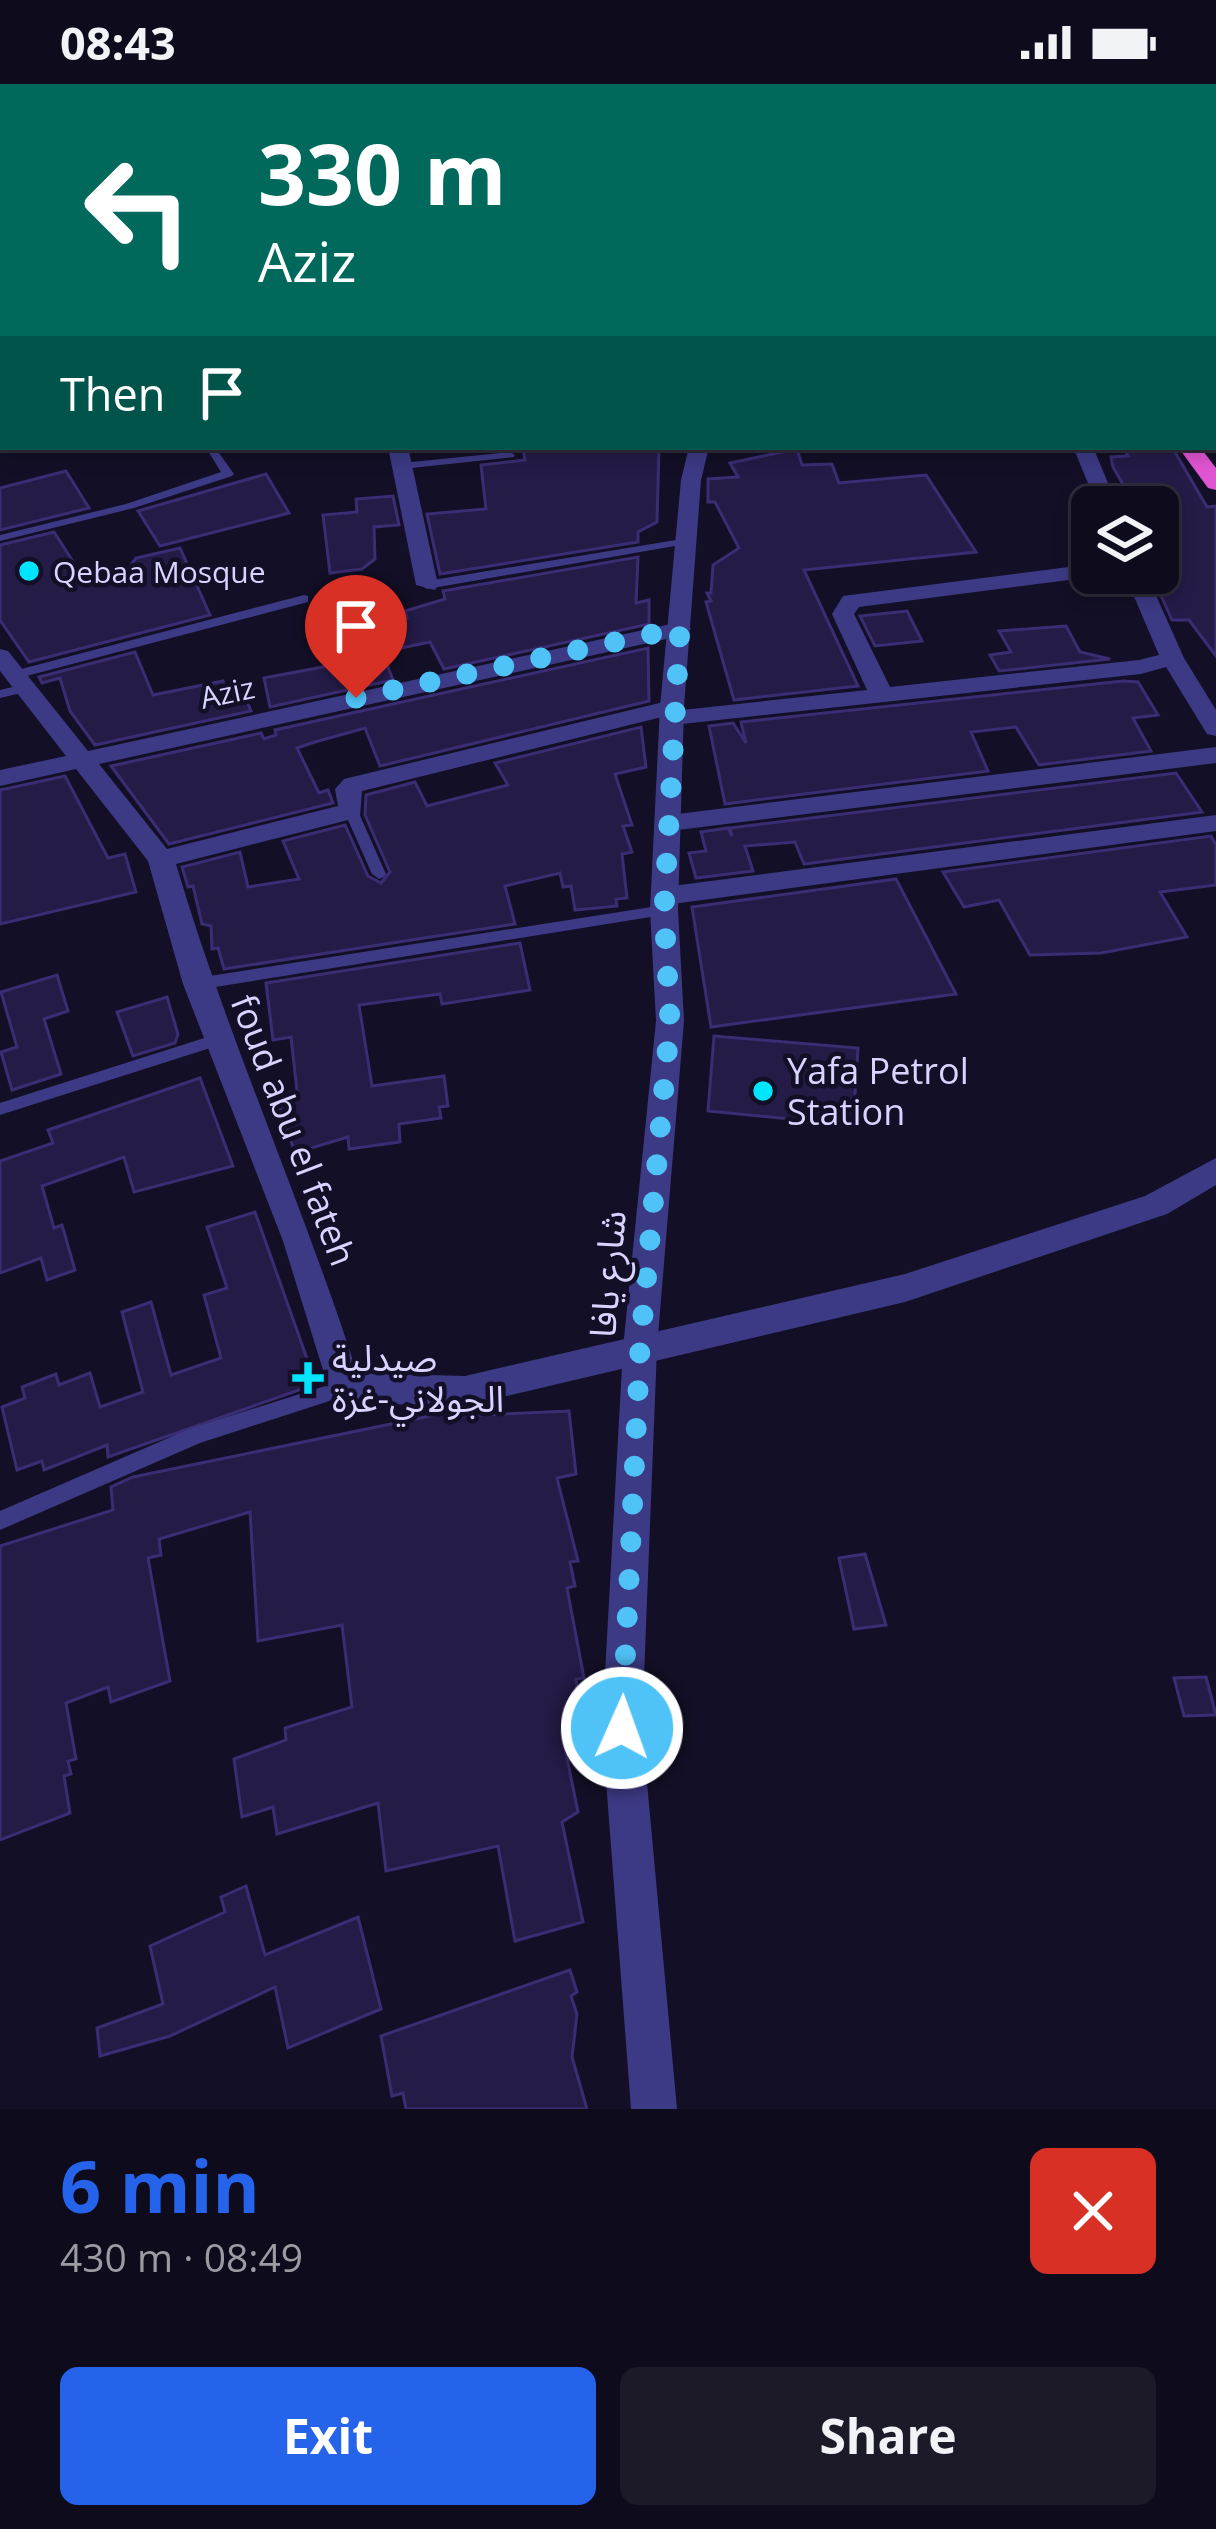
<!DOCTYPE html>
<meta charset="utf-8">
<style>
body{margin:0;font-family:"Open Sans","Noto Sans Arabic",sans-serif;background:#1c1929;color:#f1f3f6;height:100vh;display:flex;flex-direction:column;font-size:45px;white-space:nowrap}
*{box-sizing:border-box;margin:0}
p{font-size:39px;color:#9b9ba3}
.icon{flex:none;width:66px;height:66px;fill:none;stroke:currentColor;stroke-width:2;stroke-linecap:round;stroke-linejoin:round}
.map{position:relative;height:2025px;overflow:hidden}
.sheet{display:flex;flex-direction:column;background:#0e0b1c;flex:1}
.sheet>*{flex:none}
.guide{position:absolute;left:0px;top:0px;width:1218px;height:366px;box-shadow:0 6px 18px #0003,0 0 0 3px #2e2b3b;background:#00695c;color:#fff;overflow:hidden}
.tools{position:absolute;left:1071px;top:402px;display:grid;gap:24px}
.tools a{display:grid;place-items:center;width:108px;height:108px;border-radius:18px;background:#0e0b1c;box-shadow:0 6px 18px #0003,0 0 0 3px #2e2b3b;font-size:60px}
.pin{position:absolute;display:grid;place-items:center;width:102px;height:102px;color:#fff;margin:-123px -51px;border-radius:50% 50% 50% 0;rotate:-45deg;box-shadow:0 0 12px #0007}
.pin .icon{rotate:45deg}
.me{position:absolute;width:132px;margin:-66px;rotate:2deg;stroke-linejoin:round;filter:drop-shadow(0 0 9px #0008)}
.turn{display:flex;align-items:center;gap:42px;height:252px;padding:0 60px;font-size:54px}
.turn .icon{width:156px;height:156px;stroke-width:2.5}
.turn b{display:block;font-size:84px;line-height:102px}
.then{display:flex;align-items:center;height:114px;padding:0 60px;background:#0003;gap:24px;font-size:45px}
.round{display:grid;place-items:center;flex:none;width:126px;height:126px;border-radius:18px;background:#1c1929}
.head{display:flex;align-items:center;justify-content:space-between;height:204px;padding:0 60px}
h1{font-size:72px;font-weight:700;line-height:90px;color:#2563eb}
.action{display:flex;gap:24px;margin-top:auto;padding:24px 60px}
.action a{flex:1;height:138px;border-radius:18px;background:#2563eb;color:#fff;font-size:48px;font-weight:700;line-height:138px;text-align:center}
.action a+a{background:#1c1929;color:#f1f3f6}
.status{display:flex;justify-content:space-between;align-items:center;height:84px;padding:0 60px;background:#0e0b1c;direction:ltr}
.status svg{height:33px;fill:currentColor}
.map>svg:first-child{display:block}
.building{fill:#241b47;stroke:#3b2d73;stroke-width:3}
.lines{fill:none;stroke-linecap:round;stroke-linejoin:round}
.service{fill:#3d3a85;fill-rule:evenodd}
.minor{fill:#3d3a85;fill-rule:evenodd}
.tertiary{fill:#3d3a85;fill-rule:evenodd}
.trunk{fill:#e055d1;fill-rule:evenodd}
.route{stroke:#4fc3f7;stroke-width:21;stroke-dasharray:0 37.8}
.poi-dot{fill:#00e5ff;stroke:#130f26;stroke-width:4.5}
.labels{text-anchor:middle;dominant-baseline:central;stroke-width:9;stroke-linejoin:round;paint-order:stroke}
.far-poi-label{font-size:30px;fill:#d9d4ff;stroke:#130f26;text-anchor:start}
.far-street-label{font-size:30px;fill:#d9d4ff;stroke:#130f26}
.poi-label{font-size:36px;fill:#d9d4ff;stroke:#130f26;text-anchor:start}
.street-label{font-size:36px;fill:#d9d4ff;stroke:#130f26}
</style>
<div class="status"><b>08:43</b><svg viewBox="0 0 49 12"><path d="M0 12V9h3v3zM5 12V6h3v6zM10 12V3h3v9zM15 12V0h3v12zM26 1h20v11H26zM47 4h2v5h-2z"/></svg></div>
<div class="map">
<svg width="1216" height="2025" viewBox="0 0 1216 2025">
<rect width="100%" height="100%" fill="#130f26"/>
<!-- building -->
<g class="building">
<polygon points="659,363 657,438 638,448 638,458 440,490 427,430 486,425 481,381 525,376 523,365"/>
<polygon points="1123,363 1172,363 1207,423 1216,422 1216,572 1189,536 1172,536 1151,489 1158,489 1158,423 1136,423 1113,383 1111,373 1128,372"/>
<polygon points="797,365 802,381 832,380 839,399 926,391 976,468 804,486 858,602 734,616 706,518 711,517 707,509 711,509 713,481 739,464 715,418 708,418 708,395 738,393 730,379"/>
<polygon points="66,387 89,424 0,446 0,404"/>
<polygon points="266,390 289,429 160,462 138,427"/>
<polygon points="393,412 399,441 374,443 375,475 362,485 330,489 323,431 357,428 356,415"/>
<polygon points="54,448 87,499 124,490 136,474 180,464 210,531 29,578 0,536 0,461"/>
<polygon points="638,473 636,519 649,516 649,540 444,585 430,558 382,568 393,596 270,623 264,594 360,576 352,542 407,534 405,527 445,515 443,507"/>
<polygon points="907,527 922,557 875,562 860,532"/>
<polygon points="1066,542 1080,568 1110,575 999,587 990,571 1011,568 999,547"/>
<polygon points="648,564 649,617 380,682 365,644 315,658 297,664 319,709 328,706 333,719 169,760 111,682 261,649 264,655 276,651 275,646"/>
<polygon points="135,568 153,611 223,597 225,602 239,599 251,627 95,661 70,627 60,594 42,599 39,593"/>
<polygon points="1123,597 1138,598 1158,631 1133,634 1151,667 1039,681 1016,643 971,648 988,687 725,720 709,642 733,639 746,659 741,638"/>
<polygon points="641,643 646,683 615,690 632,741 623,742 632,768 622,770 627,814 616,815 617,822 575,826 571,802 563,803 560,789 505,802 515,840 224,885 218,864 212,865 211,842 202,840 193,802 188,803 182,783 240,768 248,803 299,795 283,757 345,741 368,792 381,799 390,788 365,731 366,711 415,698 427,722 508,701 495,679"/>
<polygon points="1176,689 1202,728 804,780 795,758 745,762 753,787 696,794 689,769 706,767 701,748 728,744 732,752 730,744"/>
<polygon points="65,692 108,774 125,770 136,808 0,840 0,706"/>
<polygon points="1211,752 1216,761 1216,801 1160,808 1187,853 1101,869 1030,871 999,816 964,823 943,788"/>
<polygon points="896,795 956,910 711,943 692,823"/>
<polygon points="520,859 530,906 442,920 440,910 359,921 372,1002 444,992 448,1022 439,1023 441,1034 399,1040 400,1058 349,1065 348,1053 295,1069 276,1013 297,1007 291,953 273,956 266,899"/>
<polygon points="57,891 68,927 44,935 61,990 12,1006 1,968 17,963 1,908"/>
<polygon points="167,913 178,950 175,959 133,972 117,928"/>
<polygon points="714,952 858,964 853,1041 708,1027"/>
<polygon points="200,994 233,1082 134,1108 124,1073 42,1102 54,1144 62,1141 75,1186 47,1196 41,1174 0,1189 0,1077 53,1059 48,1046"/>
<polygon points="255,1128 316,1300 108,1373 107,1361 44,1386 42,1377 17,1386 2,1323 25,1314 22,1303 56,1290 59,1301 90,1289 100,1323 143,1308 122,1228 151,1218 171,1291 221,1274 204,1211 227,1204 207,1143"/>
<polygon points="459,1326 461,1332 569,1327 576,1390 557,1394 578,1477 570,1478 575,1502 567,1504 584,1594 576,1595 583,1660 565,1664 578,1728 562,1738 583,1838 515,1857 498,1762 386,1787 378,1719 277,1750 273,1723 242,1733 234,1675 286,1656 285,1644 352,1623 342,1541 258,1557 250,1428 159,1455 161,1471 148,1474 170,1597 111,1618 108,1603 66,1619 76,1675 68,1677 71,1690 64,1692 70,1729 0,1756 0,1462 113,1426 111,1403 133,1393"/>
<polygon points="865,1470 886,1541 854,1545 839,1474"/>
<polygon points="1206,1593 1216,1631 1184,1632 1174,1594"/>
<polygon points="246,1802 265,1871 358,1833 381,1925 288,1964 275,1903 170,1952 100,1972 97,1944 163,1920 150,1862 225,1828 221,1813"/>
<polygon points="570,1886 577,1908 571,1912 577,1930 572,1973 587,2025 406,2025 403,2009 392,2012 381,1952"/>
</g>
<g class="lines">
<!-- service -->
<g class="service">
<polygon points="216,363 233,363 219,369 234,390 232,392 134,424 0,457 0,451 126,420 221,388 208,367"/>
<polygon points="510,368 515,371 514,373 402,385 396,382 402,379"/>
<polygon points="688,454 692,455 692,459 427,505 421,501 427,497"/>
<polygon points="304,511 308,512 308,518 15,595 9,591 10,588"/>
<polygon points="25,600 30,601 30,607 0,614 0,606"/>
<polygon points="351,722 358,727 386,790 384,793 379,795 372,790 344,727"/>
<polygon points="664,821 671,826 669,830 197,906 189,900 197,894"/>
<polygon points="220,949 226,951 228,955 226,959 0,1031 0,1019"/>
<polygon points="344,1296 351,1298 354,1304 351,1310 200,1359 0,1446 0,1427 189,1345"/>
</g>
<!-- minor -->
<g class="minor">
<polygon points="30,0 56,0 58,3 32,3"/>
<rect x="381" y="0" width="14" height="3"/>
<polygon points="1144,0 1158,0 1160,3 1146,3"/>
<rect x="1215" y="59" width="1" height="8"/>
<polygon points="0,70 3,71 3,81 0,80"/>
<polygon points="1216,85 1216,95 1215,96 1215,86"/>
<rect x="1215" y="202" width="1" height="10"/>
<rect x="1215" y="308" width="1" height="12"/>
<rect x="0" y="314" width="3" height="12"/>
<polygon points="388,363 408,363 438,501 435,506 416,501"/>
<polygon points="1073,363 1093,363 1118,423 1098,423"/>
<path d="M1092,480V489L1100,492L859,523L854,530L890,603L1139,576L1159,571L1124,489H1146L1184,574L1216,626V652L1207,650L1166,583L1141,590L673,641L662,633L362,707L360,733L176,780C227,953 302,1117 357,1289L465,1292L905,1190L1145,1112L1216,1074V1101L1167,1130L905,1218L465,1322L344,1319L332,1315L283,1157L183,900L148,777L76,685L0,702V686L66,672L0,587V565L8,567L88,667L680,538L691,545L680,552L99,680L167,765L338,722L335,705L344,695L672,616L680,618L682,626L867,606L832,530L843,512Z"/>
<polygon points="1216,663 1216,679 670,747 657,739 670,731"/>
<polygon points="1216,731 1216,747 665,821 652,812 665,803"/>
</g>
<!-- tertiary -->
<g class="tertiary">
<polygon points="773,0 787,0 788,3 774,3"/>
<polygon points="689,363 709,363 701,396 684,623 678,826 684,937 657,1264 642,1644 677,2025 631,2025 602,1644 623,1264 656,937 650,826 660,623 681,396"/>
</g>
<!-- trunk -->
<g class="trunk">
<polygon points="996,0 1012,0 1014,3 998,3"/>
<rect x="1215" y="342" width="1" height="14"/>
<polygon points="1178,363 1200,363 1216,384 1216,406 1208,404"/>
</g>
</g>
<g class="lines">
<!-- route -->
<polyline class="route" points="356,614 680,544 664,826 670,937 640,1264 622,1644"/>
</g>
<!-- markers -->
<g class="poi-dot">
<circle cx="29" cy="487" r="12"/>
<circle cx="763" cy="1007" r="12"/>
<path d="M302 1276h12v12h12v12h-12v12h-12v-12h-12v-12h12z"/>
</g>
<g class="labels">
<!-- far-poi labels -->
<g class="far-poi-label">
<text x="53" y="487">Qebaa Mosque</text>
</g>
<!-- far-street labels -->
<g class="far-street-label">
<text transform="translate(227 608) rotate(-12)">Aziz</text>
</g>
<!-- poi labels -->
<g class="poi-label">
<text x="787" y="986">Yafa Petrol<tspan x="787" dy="41">Station</tspan></text>
<text x="332" y="1273">صيدلية<tspan x="332" dy="41">الجولاني-غزة</tspan></text>
</g>
<!-- street labels -->
<g class="street-label">
<text transform="translate(294 1046) rotate(69)">foud abu el fateh</text>
<text transform="translate(607 1190) rotate(-85)">شارع يافا</text>
</g>
</g>
</svg>
<div class="tools">
<a><svg class="icon" aria-label="layers" viewBox="0 0 24 24"><path d="M12 4l9 5-9 5-9-5zM3 14l9 5 9-5"/></svg></a>
</div>
<div class="pin" style="left:356px;top:614px;background:#d93025"><svg class="icon" aria-label="arrive" viewBox="0 0 24 24"><path d="M6 21V4h12l-3 4 3 4H6"/></svg></div>
<svg class="me" style="left:622px;top:1644px" viewBox="-20 -20 40 40"><circle r="17" fill="#4fc3f7" stroke="#fff" stroke-width="3"/><path d="M0-11L8 9 0 5-8 9z" fill="#fff"/></svg>
<div class="guide">
<div class="turn"><svg class="icon" aria-label="left" viewBox="0 0 24 24"><path d="M17 20v-9H6M10 6l-5 5 5 5"/></svg><div><b>330 m</b>Aziz</div></div>
<div class="then">Then<svg class="icon" aria-label="arrive" viewBox="0 0 24 24"><path d="M6 21V4h12l-3 4 3 4H6"/></svg></div>
</div>
</div>
<section class="sheet">
<div class="head"><div><h1>6 min</h1><p>430 m · 08:49</p></div><a class="round" style="background:#d93025;color:#fff"><svg class="icon" aria-label="close" viewBox="0 0 24 24"><path d="M6 6l12 12M18 6L6 18"/></svg></a></div>
<div class="action"><a>Exit</a><a>Share</a></div>
</section>
